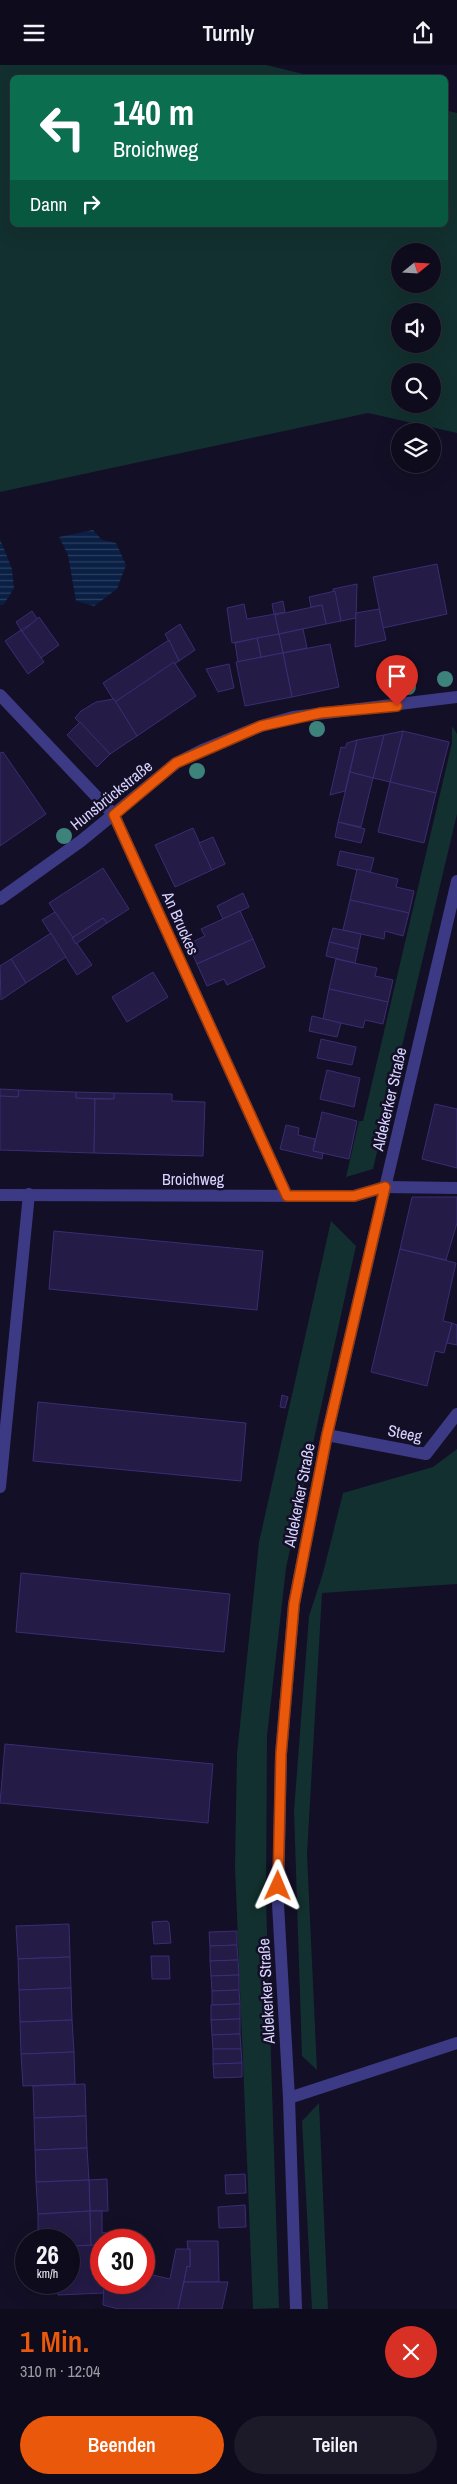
<!DOCTYPE html>
<html lang="de">
<meta charset="utf-8">
<style>
body{margin:0;font-family:"Archivo Narrow",sans-serif;background:#1c1929;color:#f1f3f6;height:100vh;display:flex;flex-direction:column;font-size:19px;white-space:nowrap}
*{box-sizing:border-box;margin:0}
p{font-size:16px;color:#9b9ba3}
.icon{flex:none;width:28px;height:28px;fill:none;stroke:currentColor;stroke-width:2;stroke-linecap:round;stroke-linejoin:round}
.map{position:relative;height:2244px;overflow:hidden}
.side{display:flex;flex-direction:column;background:#0e0b1c;flex:1}
.side>*{flex:none}
.hud{position:absolute;left:10px;top:10px;width:438px;height:152px;border-radius:8px;box-shadow:0 5px 20px #0002,0 0 0 1px #2e2b3b;background:#0b6e4f;color:#fff;overflow:hidden}
.needle{width:32px;rotate:72deg}
.buttons{position:absolute;left:391px;top:178px;display:grid;gap:10px}
.buttons a{display:grid;place-items:center;width:50px;height:50px;border-radius:50%;background:#0e0b1c;box-shadow:0 5px 20px #0002,0 0 0 1px #2e2b3b;font-size:25px}
.speed{position:absolute;left:15px;top:2164px;display:flex;gap:10px;font-size:25px;font-weight:700;text-align:center}
.speed>*{display:grid;place-content:center;width:65px;height:65px;border-radius:50%;background:#0e0b1c;box-shadow:0 5px 20px #0002,0 0 0 1px #2e2b3b;line-height:1}
.speed small{font-size:12px;font-weight:400}
.speed .limit{border:8px solid #d22;background:#fff;color:#111}
.pin{position:absolute;display:grid;place-items:center;width:42px;height:42px;color:#fff;margin:-51px -21px;border-radius:50% 50% 50% 0;rotate:-45deg;box-shadow:0 0 5px #0007}
.pin .icon{rotate:45deg}
.me{position:absolute;width:55px;margin:-28px;rotate:1deg;stroke-linejoin:round;filter:drop-shadow(0 0 4px #0008)}
.turn{display:flex;align-items:center;gap:18px;height:105px;padding:0 20px;font-size:22px}
.turn .icon{width:65px;height:65px;stroke-width:2.5}
.turn b{display:block;font-size:35px;line-height:42px}
.then{display:flex;align-items:center;height:48px;padding:0 20px;background:#0003;gap:10px;font-size:19px}
.round{display:grid;place-items:center;flex:none;width:52px;height:52px;border-radius:26px;background:#1c1929}
.head{display:flex;align-items:center;justify-content:space-between;height:85px;padding:0 20px}
h1{font-size:30px;font-weight:600;line-height:38px;color:#ea580c}
.action{display:flex;gap:10px;margin-top:auto;padding:10px 20px}
.action a{flex:1;height:58px;border-radius:30px;background:#ea580c;color:#fff;font-size:20px;font-weight:600;line-height:58px;text-align:center}
.action a+a{background:#1c1929;color:#f1f3f6}
header{display:flex;justify-content:space-between;align-items:center;height:65px;padding:0 20px;background:#0e0b1c;font-size:22px;font-weight:600}
.map>svg:first-child{display:block}
.green{fill:#12302f;fill-rule:evenodd}
.water{fill:url(#water-rules)}
.building{fill:#241b47;stroke:#3b2d73}
.lines{fill:none;stroke-linecap:round;stroke-linejoin:round}
.service{stroke:#3d3a85;stroke-width:12}
.minor{stroke:#3d3a85;stroke-width:12}
.tree{fill:#3d827b}
.route-casing{stroke:#983908;stroke-width:12}
.route{stroke:#ea580c;stroke-width:9}
.labels{text-anchor:middle;dominant-baseline:central;stroke-width:5;stroke-linejoin:round;paint-order:stroke}
.street-label{font-size:16px;fill:#d9d4ff;stroke:#130f26}
</style>
<header><svg class="icon" aria-label="menu" viewBox="0 0 24 24"><path d="M4 6h16M4 12h16M4 18h16"/></svg>Turnly<svg class="icon" aria-label="share" viewBox="0 0 24 24"><path d="M12 15V3M7 8l5-5 5 5M5 13v7h14v-7"/></svg></header>
<div class="map">
<svg width="457" height="2244" viewBox="0 0 457 2244">
<defs>
<pattern id="water-rules" width="6" height="5" patternUnits="userSpaceOnUse" patternTransform="scale(1.25)"><rect width="6" height="5" fill="#0a1f44"/><path d="M0 2.5h6" fill="none" stroke="#2d3f60"/></pattern>
</defs>
<rect width="100%" height="100%" fill="#130f26"/>
<!-- green -->
<g class="green">
<path d="M0,0H266L316,12H12V160H445V45L457,48V368L368,348L0,427ZM400,186H432V219H400ZM400,246H432V279H400ZM400,306H432V339H400Z"/>
<polygon points="452,661 457,669 457,749 373,1104 346,1112 359,1056 363,1056 452,678"/>
<polygon points="331,1156 356,1181 286,1503 267,1671 266,1836 279,2243 253,2244 235,1801 237,1689 259,1477"/>
<polygon points="457,1384 457,1519 322,1528 307,1789 317,2005 302,1991 294,1746 309,1551 323,1508 343,1428 433,1402"/>
<polygon points="319,2038 328,2244 312,2244 302,2056"/>
</g>
<!-- water -->
<g class="water">
<polygon points="93,465 102,475 116,478 126,500 117,524 94,541 76,536 68,490 59,472"/>
<polygon points="0,474 12,504 14,523 4,539 0,540"/>
</g>
<!-- building -->
<g class="building">
<polygon points="437,499 447,549 383,563 373,512"/>
<polygon points="357,519 356,553 341,556 333,524"/>
<polygon points="335,526 341,556 326,559 322,540 311,542 309,532"/>
<polygon points="283,536 285,547 274,549 272,539"/>
<polygon points="244,539 247,554 275,549 279,569 232,578 227,543"/>
<polygon points="322,540 326,559 279,569 275,550"/>
<polygon points="379,544 386,575 355,582 356,548"/>
<polygon points="32,546 38,555 21,565 16,557"/>
<polygon points="39,552 59,580 41,593 21,565 23,566"/>
<polygon points="180,559 195,585 179,596 165,569"/>
<polygon points="303,564 307,583 283,588 279,569"/>
<polygon points="21,565 44,597 28,609 5,576"/>
<polygon points="279,569 283,588 261,592 257,573"/>
<polygon points="257,573 261,592 238,597 235,578"/>
<polygon points="169,575 179,596 115,637 103,618"/>
<polygon points="330,579 339,622 292,632 283,588"/>
<polygon points="283,588 292,632 245,641 236,597"/>
<polygon points="174,597 196,631 137,671 115,637"/>
<polygon points="229,599 234,623 218,627 206,604"/>
<polygon points="114,634 137,671 110,689 75,653 81,646 96,637"/>
<polygon points="80,657 110,689 97,702 67,670"/>
<polygon points="403,666 449,677 436,728 390,717"/>
<polygon points="403,666 390,717 373,713 384,670"/>
<polygon points="384,670 373,713 350,707 357,675"/>
<polygon points="357,675 345,726 330,730 341,682 345,683 347,678"/>
<polygon points="3,687 46,749 0,781 0,688"/>
<polygon points="350,707 373,713 361,762 338,757"/>
<polygon points="390,717 436,728 424,778 378,767"/>
<polygon points="338,757 365,764 361,778 335,772"/>
<polygon points="193,763 212,805 175,822 155,780"/>
<polygon points="213,772 225,799 212,805 199,778"/>
<polygon points="340,786 374,793 370,808 337,800"/>
<polygon points="103,803 129,844 107,858 103,853 72,873 49,838"/>
<polygon points="357,804 398,814 396,822 414,826 409,848 350,835"/>
<polygon points="243,828 249,842 223,854 217,841"/>
<polygon points="350,835 409,848 403,871 385,866 384,874 343,865"/>
<polygon points="240,846 253,874 197,899 188,879 205,871 201,864"/>
<polygon points="55,847 92,900 77,910 42,855"/>
<polygon points="103,853 107,858 76,879 72,873"/>
<polygon points="333,863 361,869 358,884 329,877"/>
<polygon points="51,868 66,892 26,918 11,894"/>
<polygon points="253,874 265,902 227,920 224,914 207,921 197,899"/>
<polygon points="329,877 358,884 355,898 326,891"/>
<polygon points="11,894 26,918 1,935 0,901"/>
<polygon points="336,894 377,903 375,911 393,915 388,937 329,924"/>
<polygon points="153,907 168,932 127,957 112,932"/>
<polygon points="329,924 388,937 383,959 365,955 363,963 323,954"/>
<polygon points="312,951 341,958 337,972 309,966"/>
<polygon points="321,974 356,982 352,1000 317,993"/>
<polygon points="327,1005 360,1013 354,1042 320,1034"/>
<polygon points="0,1024 19,1025 18,1032 0,1031"/>
<polygon points="19,1025 76,1027 76,1033 95,1034 94,1088 0,1085 0,1031 18,1032"/>
<polygon points="76,1027 114,1028 114,1034 76,1033"/>
<polygon points="114,1028 172,1029 172,1036 205,1037 203,1091 94,1088 95,1034 114,1034"/>
<polygon points="435,1039 457,1044 457,1103 422,1094"/>
<polygon points="322,1047 357,1056 349,1094 313,1086"/>
<polygon points="286,1060 299,1063 298,1070 315,1074 313,1086 323,1088 322,1094 280,1084"/>
<polygon points="412,1132 457,1132 457,1158 446,1195 400,1184"/>
<polygon points="54,1166 263,1186 257,1245 49,1224"/>
<polygon points="400,1184 456,1198 443,1256 452,1258 444,1288 435,1286 427,1321 371,1307"/>
<polygon points="452,1258 457,1260 457,1280 447,1278"/>
<polygon points="282,1330 288,1332 285,1343 280,1342"/>
<polygon points="38,1337 246,1358 241,1416 33,1396"/>
<polygon points="21,1508 230,1529 224,1587 16,1567"/>
<polygon points="5,1679 213,1699 208,1758 0,1738"/>
<polygon points="167,1856 169,1858 171,1878 154,1879 152,1857"/>
<polygon points="69,1859 70,1892 18,1894 16,1861"/>
<polygon points="237,1866 237,1880 210,1881 209,1867"/>
<polygon points="237,1880 238,1895 210,1896 210,1881"/>
<polygon points="151,1891 169,1891 170,1914 152,1914"/>
<polygon points="70,1892 71,1923 19,1925 18,1894"/>
<polygon points="238,1895 239,1910 211,1911 210,1896"/>
<polygon points="239,1910 239,1925 212,1926 211,1911"/>
<polygon points="71,1923 72,1955 20,1957 19,1925"/>
<polygon points="239,1925 240,1939 212,1940 212,1926"/>
<polygon points="240,1939 240,1954 211,1955 211,1940"/>
<polygon points="240,1954 240,1969 212,1970 211,1955"/>
<polygon points="72,1955 74,1987 21,1989 20,1957"/>
<polygon points="240,1969 241,1984 213,1984 212,1970"/>
<polygon points="213,1984 241,1984 242,1998 213,1999"/>
<polygon points="74,1987 75,2019 23,2021 21,1989"/>
<polygon points="242,1998 242,2012 214,2013 213,1999"/>
<polygon points="85,2019 86,2051 34,2053 33,2021"/>
<polygon points="86,2051 87,2083 35,2085 34,2053"/>
<polygon points="87,2083 89,2115 36,2117 35,2085"/>
<polygon points="245,2109 246,2128 226,2129 225,2110"/>
<polygon points="107,2114 108,2146 90,2146 89,2115"/>
<polygon points="89,2115 90,2146 38,2149 36,2117"/>
<polygon points="245,2140 246,2162 219,2163 218,2142"/>
<polygon points="90,2146 91,2180 69,2181 69,2175 38,2175 38,2149"/>
<polygon points="90,2146 102,2146 102,2168 111,2167 112,2175 101,2175 101,2180 91,2180"/>
<polygon points="187,2176 218,2176 219,2217 184,2217 187,2201 190,2202 190,2184 188,2184"/>
<polygon points="101,2180 101,2218 104,2218 104,2228 58,2230 57,2218 69,2218 69,2181"/>
<polygon points="176,2184 190,2184 190,2202 187,2201 178,2244 119,2244 103,2240 104,2218 144,2218 144,2208 170,2214"/>
<polygon points="184,2217 228,2217 222,2244 178,2244"/>
</g>
<g class="lines">
<!-- service -->
<polyline class="service" points="385,1122 457,1123"/>
<!-- minor -->
<g class="minor">
<polyline points="0,630 114,750 287,1131"/>
<polyline points="0,834 81,776 176,698 202,685 261,661 293,652 457,632"/>
<polyline points="0,1130 354,1131 385,1122"/>
<polyline points="327,1370 426,1389 457,1349"/>
<polyline points="0,1422 29,1129"/>
<polyline points="289,2033 457,1978"/>
<polyline points="296,2244 289,2033 278,1839 281,1689 294,1539 327,1370 457,816"/>
</g>
</g>
<!-- trees -->
<g class="tree">
<circle cx="445" cy="614" r="8"/>
<circle cx="408" cy="622" r="8"/>
<circle cx="317" cy="664" r="8"/>
<circle cx="197" cy="706" r="8"/>
<circle cx="64" cy="771" r="8"/>
</g>
<g class="lines">
<!-- route casing -->
<g class="route-casing">
<polyline id="route" points="278,1821 281,1689 294,1539 327,1370 385,1122 354,1131 287,1131 114,750 176,698 261,661 320,648 397,641"/>
</g>
<!-- route -->
<use href="#route" class="route"/>
</g>
<g class="labels">
<!-- street labels -->
<g class="street-label">
<text transform="translate(111 730) rotate(-39)">Hunsbrückstraße</text>
<text transform="translate(181 858) rotate(66)">An Bruckes</text>
<text transform="translate(389 1034) rotate(-77)">Aldekerker Straße</text>
<text x="193" y="1114">Broichweg</text>
<text transform="translate(405 1368) rotate(11)">Steeg</text>
<text transform="translate(299 1430) rotate(-79)">Aldekerker Straße</text>
<text transform="translate(266 1926) rotate(-93)">Aldekerker Straße</text>
</g>
</g>
</svg>
<div class="buttons">
<a><svg class="needle" viewBox="-14 -14 28 28"><path d="M0-13l5 13h-10z" fill="#e53935"/><path d="M0 13l5-13h-10z" fill="#9b9ba3"/></svg></a>
<a><svg class="icon" aria-label="sound" viewBox="0 0 24 24"><path d="M4 9h4l5-4v14l-5-4H4zM17 9q2 3 0 6"/></svg></a>
<a><svg class="icon" aria-label="search" viewBox="0 0 24 24"><circle cx="10" cy="10" r="6"/><path d="M15 15l6 6"/></svg></a>
<a><svg class="icon" aria-label="layers" viewBox="0 0 24 24"><path d="M12 4l9 5-9 5-9-5zM3 14l9 5 9-5"/></svg></a>
</div>
<div class="speed"><div>26<small>km/h</small></div><div class="limit">30</div></div>
<div class="pin" style="left:397px;top:641px;background:#d93025"><svg class="icon" aria-label="arrive" viewBox="0 0 24 24"><path d="M6 21V4h12l-3 4 3 4H6"/></svg></div>
<svg class="me" style="left:278px;top:1821px" viewBox="-20 -20 40 40"><path d="M0-17L14 15 0 8-14 15z" fill="#ea580c" stroke="#fff" stroke-width="4"/></svg>
<div class="hud">
<div class="turn"><svg class="icon" aria-label="left" viewBox="0 0 24 24"><path d="M17 20v-9H6M10 6l-5 5 5 5"/></svg><div><b>140 m</b>Broichweg</div></div>
<div class="then">Dann<svg class="icon" aria-label="right" viewBox="0 0 24 24"><path d="M7 20v-9h11M14 6l5 5-5 5"/></svg></div>
</div>
</div>
<section class="side">
<div class="head"><div><h1>1 Min.</h1><p>310 m · 12:04</p></div><a class="round" style="background:#d93025;color:#fff"><svg class="icon" aria-label="close" viewBox="0 0 24 24"><path d="M6 6l12 12M18 6L6 18"/></svg></a></div>
<div class="action"><a>Beenden</a><a>Teilen</a></div>
</section>
